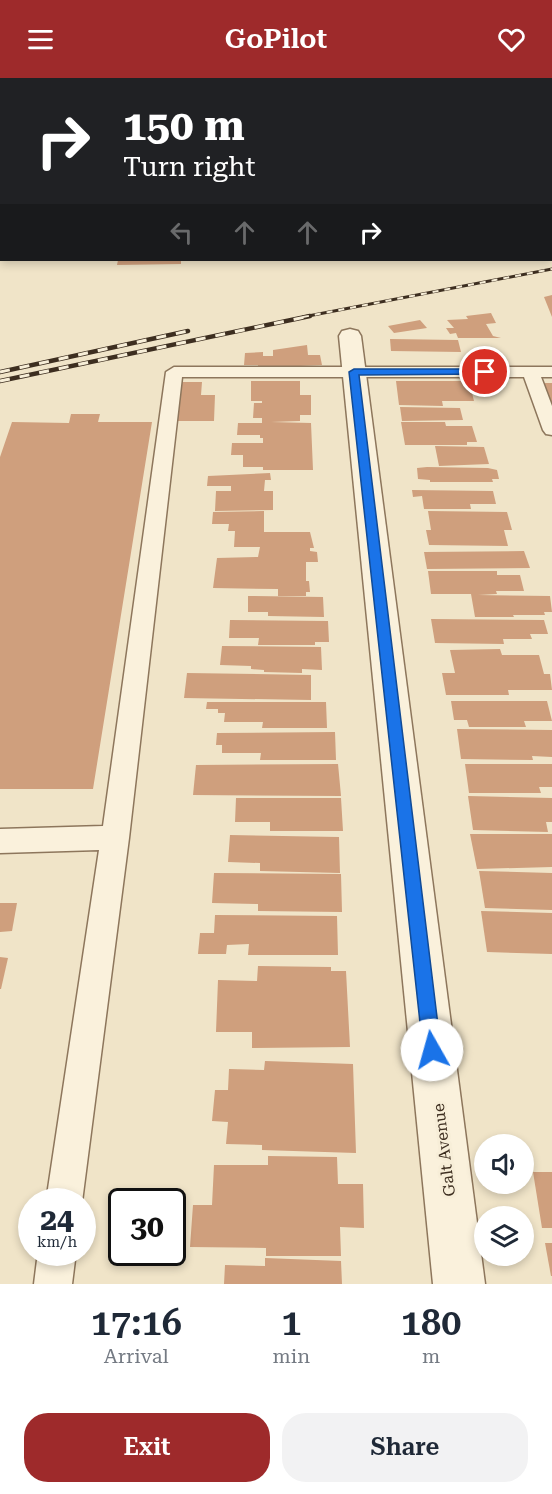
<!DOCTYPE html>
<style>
body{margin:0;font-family:"Roboto Serif",serif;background:#f2f2f3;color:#1f2937;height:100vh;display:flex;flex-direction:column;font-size:22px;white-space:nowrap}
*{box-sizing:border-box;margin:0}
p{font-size:20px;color:#747a83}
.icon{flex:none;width:33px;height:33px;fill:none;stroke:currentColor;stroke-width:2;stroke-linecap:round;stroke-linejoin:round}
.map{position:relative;height:1206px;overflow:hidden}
.side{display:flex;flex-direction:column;background:#fff;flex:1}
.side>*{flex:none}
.top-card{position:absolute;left:0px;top:0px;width:552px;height:183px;box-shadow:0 3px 9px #0003;background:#202124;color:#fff;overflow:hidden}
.tools{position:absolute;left:474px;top:1056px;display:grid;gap:12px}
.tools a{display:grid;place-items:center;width:60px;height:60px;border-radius:50%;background:#fff;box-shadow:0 3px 9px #0003;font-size:30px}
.speed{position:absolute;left:18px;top:1110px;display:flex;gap:12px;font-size:30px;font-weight:700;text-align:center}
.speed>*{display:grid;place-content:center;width:78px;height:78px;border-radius:50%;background:#fff;box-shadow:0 3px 9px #0003;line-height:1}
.speed small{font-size:15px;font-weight:400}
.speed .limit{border:3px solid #111;border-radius:9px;background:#fff;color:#111}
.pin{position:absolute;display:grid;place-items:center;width:51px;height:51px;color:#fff;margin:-26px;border:3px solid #fff;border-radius:50%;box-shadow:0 2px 6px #0007}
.me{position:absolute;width:66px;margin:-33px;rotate:353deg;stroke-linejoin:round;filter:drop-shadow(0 0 4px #0008)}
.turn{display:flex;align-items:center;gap:21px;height:126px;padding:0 24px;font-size:27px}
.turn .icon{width:78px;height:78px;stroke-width:2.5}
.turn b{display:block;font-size:42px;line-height:51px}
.lanes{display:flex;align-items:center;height:57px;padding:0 24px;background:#0003;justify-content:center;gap:30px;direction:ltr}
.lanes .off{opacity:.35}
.eta{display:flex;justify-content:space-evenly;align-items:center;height:102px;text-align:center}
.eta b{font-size:36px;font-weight:600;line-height:42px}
.primary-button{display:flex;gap:12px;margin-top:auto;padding:12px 24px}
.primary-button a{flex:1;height:69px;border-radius:24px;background:#9e2a2b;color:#fff;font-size:24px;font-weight:600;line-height:69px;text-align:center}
.primary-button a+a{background:#f2f2f3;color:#1f2937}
header{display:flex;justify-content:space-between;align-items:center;height:78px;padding:0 24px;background:#9e2a2b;color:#fff;font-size:27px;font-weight:600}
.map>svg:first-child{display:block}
.building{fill:#cf9f7d}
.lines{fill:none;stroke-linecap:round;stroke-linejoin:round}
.service-casing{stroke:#8d765c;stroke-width:3}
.minor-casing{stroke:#8d765c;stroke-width:3}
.tertiary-casing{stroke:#8d765c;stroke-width:3}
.service{fill:#faf1dc;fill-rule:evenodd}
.minor{fill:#faf1dc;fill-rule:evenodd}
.tertiary{fill:#faf1dc;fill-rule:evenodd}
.rail-far1-casing{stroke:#3d2e20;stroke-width:3}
.rail-casing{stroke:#3d2e20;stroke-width:4.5}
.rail-far1{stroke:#f7eed8;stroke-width:2;stroke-dasharray:6;stroke-linecap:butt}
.rail{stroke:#f7eed8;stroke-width:3;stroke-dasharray:10;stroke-linecap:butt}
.route{fill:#1a73e8;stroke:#114b97;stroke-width:1.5}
.labels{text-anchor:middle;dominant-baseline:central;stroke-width:6;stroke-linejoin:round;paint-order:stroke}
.street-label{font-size:16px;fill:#3d2e20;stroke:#f7eed8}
</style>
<header><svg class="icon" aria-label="menu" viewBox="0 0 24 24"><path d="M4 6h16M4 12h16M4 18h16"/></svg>GoPilot<svg class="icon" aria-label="heart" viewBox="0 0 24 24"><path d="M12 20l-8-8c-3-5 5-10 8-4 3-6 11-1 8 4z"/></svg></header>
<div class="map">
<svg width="552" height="1206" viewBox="0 0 552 1206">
<rect width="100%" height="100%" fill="#f0e4c8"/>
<!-- building -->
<g class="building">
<polygon points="118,182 181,182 181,186 117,187"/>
<polygon points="552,217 552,239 544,219"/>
<polygon points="491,235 496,245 486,246 493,258 501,260 458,260 456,255 450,256 446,250 454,250 447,242 468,241 466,238"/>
<polygon points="420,242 427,250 394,255 388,248"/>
<polygon points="390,261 458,262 461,274 391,273"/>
<polygon points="307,267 308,277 320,277 322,287 258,290 258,287 244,287 245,275 263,274 263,278 273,278 273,272"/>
<polygon points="251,303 300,303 300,317 311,317 311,337 300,337 300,343 271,344 311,345 313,392 263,392 263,389 243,389 243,377 231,377 232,365 263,365 263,360 260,360 260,357 237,357 238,345 262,345 262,340 253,340 254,325 262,325 262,323 251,323"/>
<polygon points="396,303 469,303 476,304 478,313 472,315 474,323 442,323 443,328 399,327"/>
<polygon points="181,304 202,304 201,317 215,317 214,343 176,343"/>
<polygon points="540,305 552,305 552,338"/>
<polygon points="400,329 460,330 463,342 402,343"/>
<polygon points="71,336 100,336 98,344 152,344 93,711 0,711 0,379 12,344 69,345"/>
<polygon points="401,344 445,344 446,348 472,348 477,364 467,364 467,367 405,367"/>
<polygon points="435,368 484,369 489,386 439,388"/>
<polygon points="427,389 488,390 497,392 499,401 492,401 493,404 430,404 430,402 418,401 417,390"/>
<polygon points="270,395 271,402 265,402 264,413 273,413 273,432 215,433 216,413 231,413 231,408 207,408 208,398"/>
<polygon points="412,412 493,413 496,426 470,426 471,431 424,431 422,418 413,419"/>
<polygon points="264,433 264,454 310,454 314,470 310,470 310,473 317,474 318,484 306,484 306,503 309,503 310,514 306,514 306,518 278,518 278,511 213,510 217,480 258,479 260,469 234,469 235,453 228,453 229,446 212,446 213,434"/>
<polygon points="428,433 507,434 512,452 504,452 508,468 429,467 426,452 431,452"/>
<polygon points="524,473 530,490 427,491 424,474"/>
<polygon points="428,493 497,493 497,497 520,497 524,513 496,513 497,516 478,517 550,518 552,534 544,534 545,537 513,537 514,539 475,539 471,516 431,516"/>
<polygon points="248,518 323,519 324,539 268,538 268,534 248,534"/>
<polygon points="431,541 544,542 548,556 530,556 532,561 503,561 504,566 435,565"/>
<polygon points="230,542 328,543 329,564 315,564 315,567 258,567 259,560 229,560"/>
<polygon points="222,568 321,569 322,592 302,591 302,595 264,594 264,592 251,591 251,588 220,587"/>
<polygon points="500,571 502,577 539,577 544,596 550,596 552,612 508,612 509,617 446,617 442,595 455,595 450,572"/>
<polygon points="187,595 311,597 311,622 184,620"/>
<polygon points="451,623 547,623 552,643 524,643 526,649 469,649 467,642 454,642"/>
<polygon points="207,624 326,624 327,650 262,650 263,644 224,644 225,635 218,635 218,631 206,631"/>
<polygon points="457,651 552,652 552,679 532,678 533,682 461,681"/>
<polygon points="335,654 336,682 260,682 261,675 222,675 222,667 216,667 217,655"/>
<polygon points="338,686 341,718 193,717 196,687"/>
<polygon points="465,686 552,686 552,709 539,709 541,715 469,715"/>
<polygon points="468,718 552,720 552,744 546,744 548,754 473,752"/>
<polygon points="236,720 341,720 343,753 270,753 270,744 235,744"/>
<polygon points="470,756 552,756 552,789 477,791"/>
<polygon points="230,757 339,759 340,795 260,793 260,785 228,784"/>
<polygon points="479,793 552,795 552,832 485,830"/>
<polygon points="214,795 341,796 342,834 258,833 258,826 212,825"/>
<polygon points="0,825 17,825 12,853 0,854"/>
<polygon points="481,833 552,835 552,876 487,874"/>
<polygon points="215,837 337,838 338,877 248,877 249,866 227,867 226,876 198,876 200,855 214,855"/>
<polygon points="0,879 8,880 1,911 0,911"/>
<polygon points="258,888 331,889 331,893 346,893 350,969 252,970 252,954 216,954 218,902 257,903"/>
<polygon points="265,983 353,986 356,1075 262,1072 262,1067 226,1066 228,1044 212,1043 215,1012 228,1012 229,991 264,992"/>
<polygon points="268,1078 337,1079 338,1106 363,1106 364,1150 340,1149 341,1178 266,1178 266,1170 190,1169 193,1127 212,1127 214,1087 268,1087"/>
<polygon points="533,1094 552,1094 552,1150 542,1150"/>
<polygon points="545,1165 552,1165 552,1198 551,1198"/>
<polygon points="265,1180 341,1183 342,1206 224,1206 225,1187 265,1188"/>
</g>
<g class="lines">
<!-- service casing -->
<g class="service-casing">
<g id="service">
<polygon points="110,0 123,0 109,2"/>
<polygon points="0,32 2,32 0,40"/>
<rect x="0" y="60" width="2" height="7"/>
<polygon points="174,289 552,289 552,299 541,299 552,328 552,357 546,356 543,352 524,299 182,299 129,760 82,1124 46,1124 99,772 0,775 0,751 103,748 166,294"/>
<polygon points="38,1174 76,1174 72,1206 34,1206"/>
</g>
</g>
<!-- minor casing -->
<g class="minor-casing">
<g id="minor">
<rect x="286" y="0" width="14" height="2"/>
<rect x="550" y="64" width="2" height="10"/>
<polygon points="2,83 2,96 0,96 0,84"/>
<polygon points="350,251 358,253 361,258 485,1206 433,1206 339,258 342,253"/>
</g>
</g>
<!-- tertiary casing -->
<g class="tertiary-casing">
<g id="tertiary">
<rect x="520" y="0" width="14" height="2"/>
<rect x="550" y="34" width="2" height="11"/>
</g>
</g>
<!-- service -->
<use href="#service" class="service"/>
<!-- minor -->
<use href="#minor" class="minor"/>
<!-- tertiary -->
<use href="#tertiary" class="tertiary"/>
<!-- rail-far1 casing -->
<g class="rail-far1-casing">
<polyline id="rail-far1" points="303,239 552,191"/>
</g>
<!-- rail casing -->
<g class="rail-casing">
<g id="rail">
<polyline points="0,294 188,253"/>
<polyline points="0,303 310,238"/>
</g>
</g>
<!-- rail-far1 -->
<use href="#rail-far1" class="rail-far1"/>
<!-- rail -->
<use href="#rail" class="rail"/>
</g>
<!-- route -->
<polygon class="route" points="485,291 490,294 489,296 359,297 441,972 439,979 432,981 426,979 423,972 349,294 354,291"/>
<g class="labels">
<!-- street labels -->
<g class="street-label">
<text transform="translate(444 1072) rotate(-97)">Galt Avenue</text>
</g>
</g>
</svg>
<div class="tools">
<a><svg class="icon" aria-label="sound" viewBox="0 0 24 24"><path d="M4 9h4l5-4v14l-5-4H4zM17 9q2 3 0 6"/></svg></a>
<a><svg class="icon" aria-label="layers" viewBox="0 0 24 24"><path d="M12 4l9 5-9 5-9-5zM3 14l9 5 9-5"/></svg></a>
</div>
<div class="speed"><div>24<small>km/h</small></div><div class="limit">30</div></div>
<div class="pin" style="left:485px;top:294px;background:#d93025"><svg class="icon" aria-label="arrive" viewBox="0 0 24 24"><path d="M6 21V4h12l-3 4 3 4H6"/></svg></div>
<svg class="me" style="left:432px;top:972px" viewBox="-20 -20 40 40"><circle r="19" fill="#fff"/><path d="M0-13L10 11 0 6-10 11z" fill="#1a73e8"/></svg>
<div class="top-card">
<div class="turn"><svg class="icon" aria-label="right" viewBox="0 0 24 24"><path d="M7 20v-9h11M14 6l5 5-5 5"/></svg><div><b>150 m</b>Turn right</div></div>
<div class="lanes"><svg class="icon off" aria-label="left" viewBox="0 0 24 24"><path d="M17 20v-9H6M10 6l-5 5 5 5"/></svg><svg class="icon off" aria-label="ahead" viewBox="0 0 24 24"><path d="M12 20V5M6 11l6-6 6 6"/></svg><svg class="icon off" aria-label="ahead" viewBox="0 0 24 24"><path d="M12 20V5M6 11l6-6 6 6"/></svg><svg class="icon" aria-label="right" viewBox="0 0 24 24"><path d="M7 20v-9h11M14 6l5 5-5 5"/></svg></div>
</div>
</div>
<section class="side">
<div class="eta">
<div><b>17:16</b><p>Arrival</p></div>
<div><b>1</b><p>min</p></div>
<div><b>180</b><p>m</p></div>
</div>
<div class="primary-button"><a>Exit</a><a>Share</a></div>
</section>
